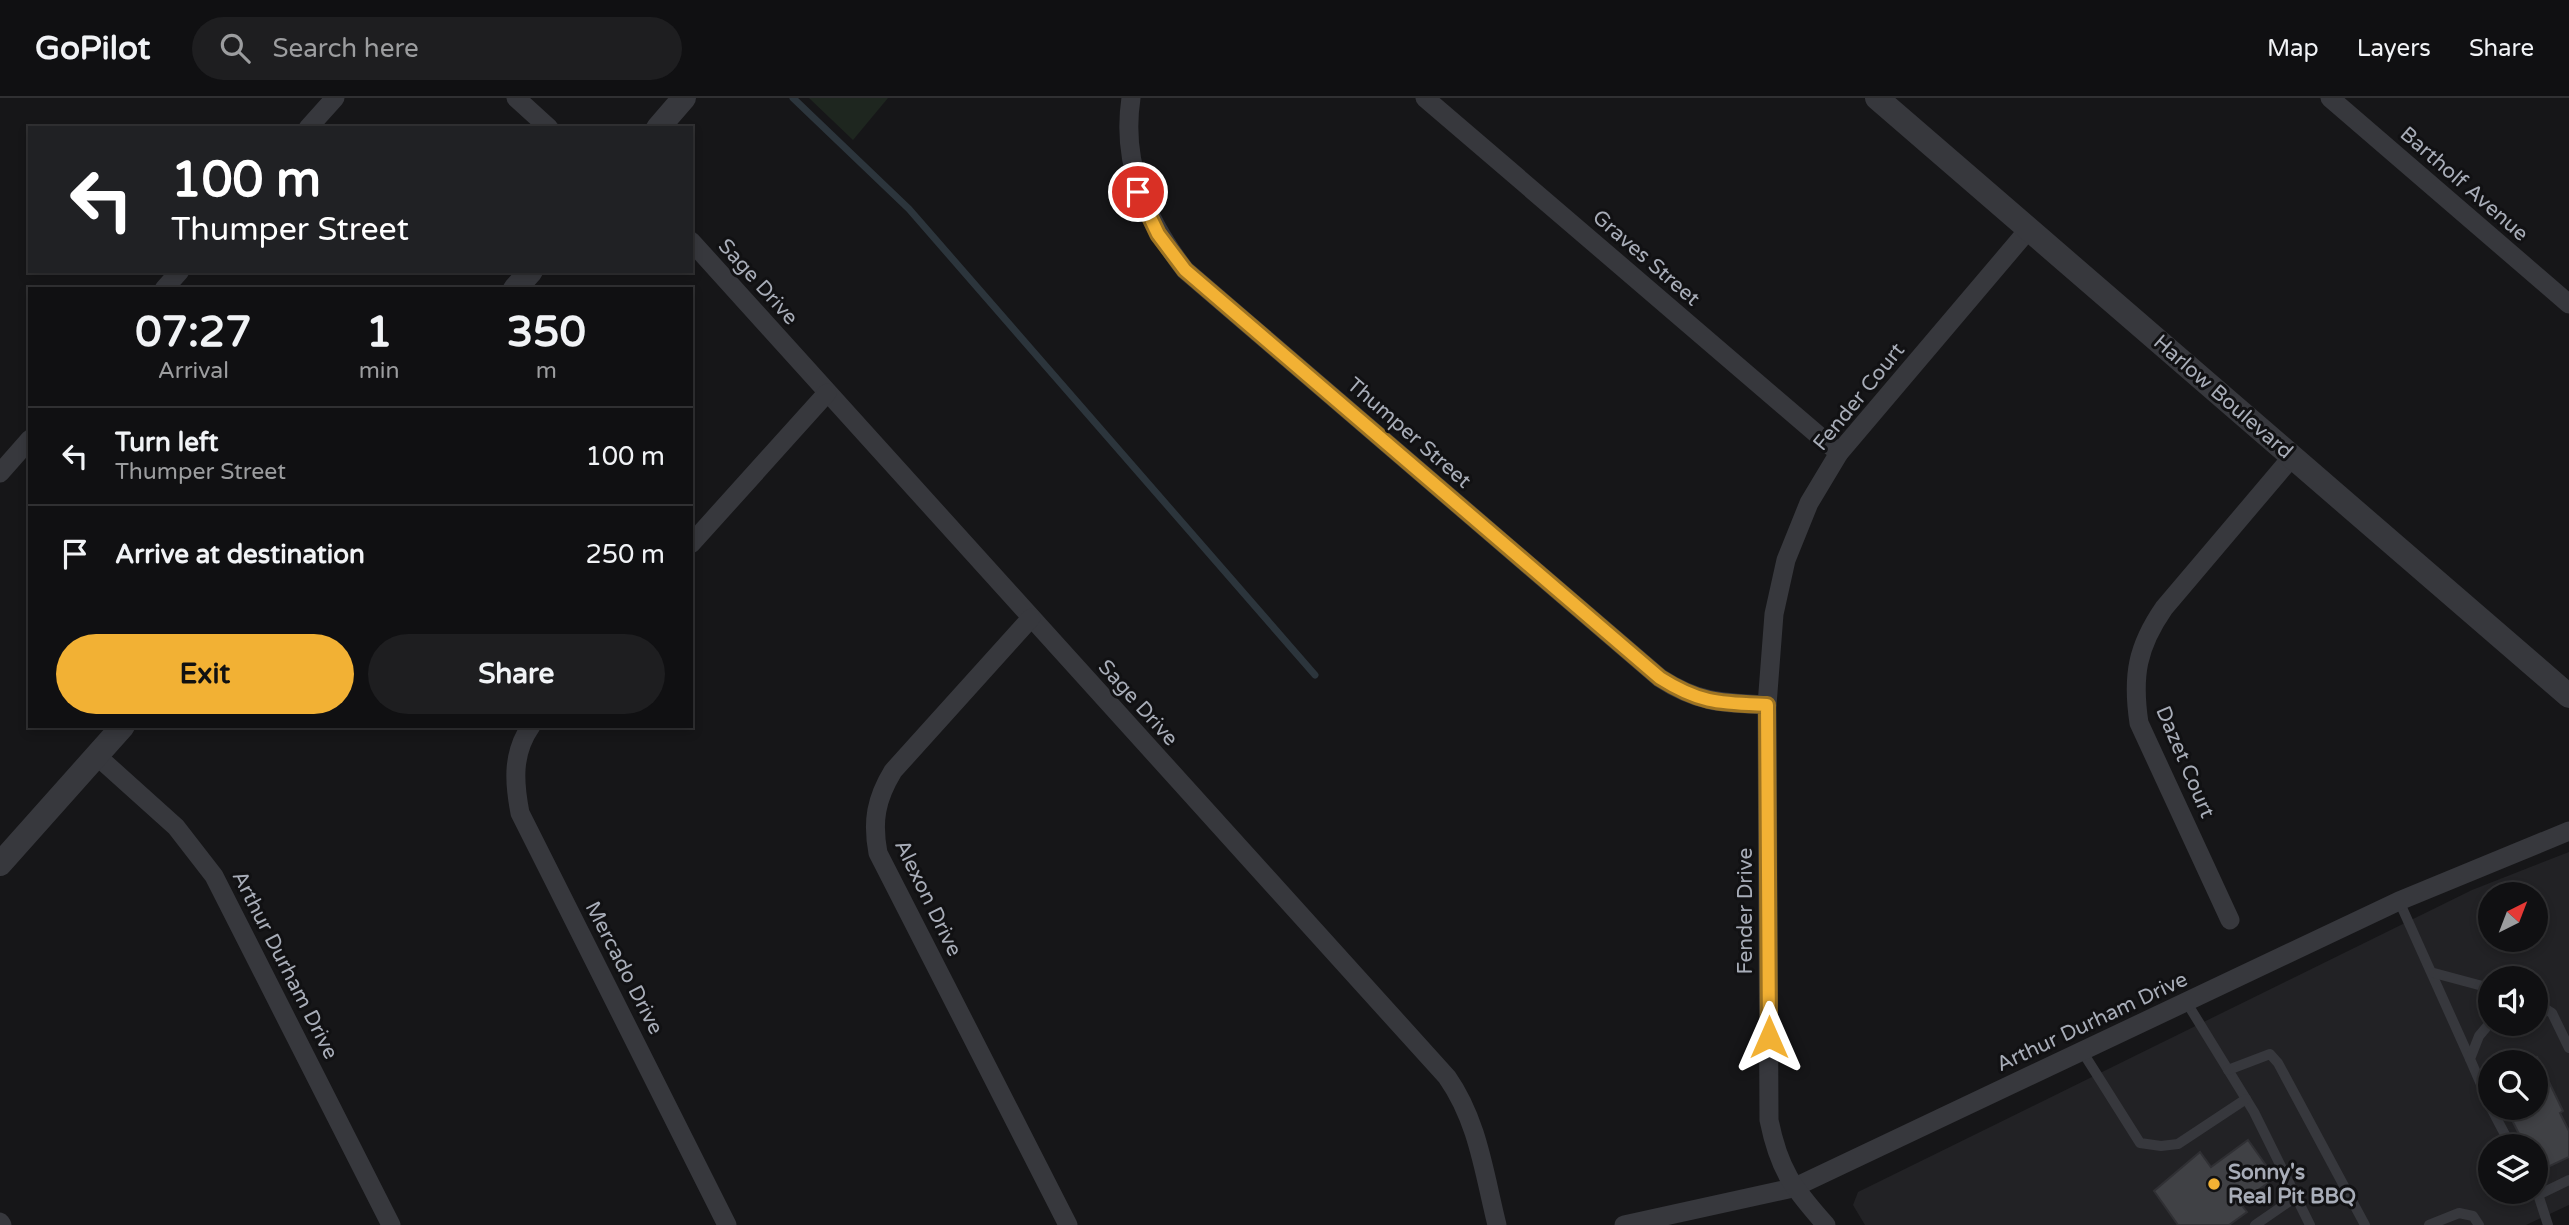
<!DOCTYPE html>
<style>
body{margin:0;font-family:"Varela Round",sans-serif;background:#1e1e20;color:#f1f3f6;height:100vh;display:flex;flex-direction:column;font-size:26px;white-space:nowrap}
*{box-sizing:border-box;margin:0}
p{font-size:23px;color:#9c9d9f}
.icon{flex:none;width:38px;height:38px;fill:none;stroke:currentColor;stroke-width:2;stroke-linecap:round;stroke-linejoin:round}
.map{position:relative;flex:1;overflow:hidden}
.details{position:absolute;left:28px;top:189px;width:665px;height:441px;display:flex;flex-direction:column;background:#101012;border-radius:0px;box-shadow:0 4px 10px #0003,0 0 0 2px #303032}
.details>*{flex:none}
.banner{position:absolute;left:28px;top:28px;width:665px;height:147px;border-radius:0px;box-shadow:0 4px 10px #0003,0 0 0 2px #303032;background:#202124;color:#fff;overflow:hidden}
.needle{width:46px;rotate:42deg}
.fabs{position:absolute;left:2478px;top:784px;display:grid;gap:14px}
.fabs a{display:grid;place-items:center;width:70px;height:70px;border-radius:50%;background:#101012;box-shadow:0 4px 10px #0003,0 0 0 2px #303032;font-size:35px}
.pin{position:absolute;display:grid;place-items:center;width:60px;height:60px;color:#fff;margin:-30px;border:4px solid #fff;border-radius:50%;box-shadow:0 2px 7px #0007}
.me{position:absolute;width:77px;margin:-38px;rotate:0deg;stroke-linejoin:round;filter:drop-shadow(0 0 5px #0008)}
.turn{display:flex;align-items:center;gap:24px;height:147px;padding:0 28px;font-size:32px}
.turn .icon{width:91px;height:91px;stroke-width:2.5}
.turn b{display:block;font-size:49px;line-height:60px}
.eta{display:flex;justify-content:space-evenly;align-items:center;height:119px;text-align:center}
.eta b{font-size:42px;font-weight:800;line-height:49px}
.primary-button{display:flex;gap:14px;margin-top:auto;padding:14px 28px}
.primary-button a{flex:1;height:80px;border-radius:42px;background:#f2b134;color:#111;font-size:28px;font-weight:800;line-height:80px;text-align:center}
.primary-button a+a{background:#1e1e20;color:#f1f3f6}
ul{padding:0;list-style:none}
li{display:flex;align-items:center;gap:21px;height:98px;padding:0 28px;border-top:2px solid #303032}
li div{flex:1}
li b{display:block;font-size:26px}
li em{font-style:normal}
header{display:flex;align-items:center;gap:42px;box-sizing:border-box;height:98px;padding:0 35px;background:#101012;border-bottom:2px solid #303032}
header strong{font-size:33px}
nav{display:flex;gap:38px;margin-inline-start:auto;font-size:24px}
.search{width:490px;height:63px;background:#1e1e20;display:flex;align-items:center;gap:18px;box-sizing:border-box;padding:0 24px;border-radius:38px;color:#9c9d9f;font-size:26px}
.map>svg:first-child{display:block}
.built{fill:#222225;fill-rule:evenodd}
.green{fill:#1e261f}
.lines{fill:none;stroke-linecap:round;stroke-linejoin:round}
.stream{stroke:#2c353c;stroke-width:7}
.building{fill:#404145;stroke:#303034;stroke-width:2}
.service{stroke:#37383d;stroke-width:10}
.minor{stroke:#37383d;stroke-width:19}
.tertiary{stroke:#37383d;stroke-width:24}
.route-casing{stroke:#9d7322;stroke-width:18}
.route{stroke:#f2b134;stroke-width:12}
.poi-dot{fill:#f2b134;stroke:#111113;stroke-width:2.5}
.labels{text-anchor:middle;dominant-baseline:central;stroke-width:6;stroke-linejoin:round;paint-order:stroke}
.street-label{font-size:21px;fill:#a8adb8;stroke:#111113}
.poi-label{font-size:21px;font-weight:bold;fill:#a8adb8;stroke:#111113;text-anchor:start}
</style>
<header>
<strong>GoPilot</strong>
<div class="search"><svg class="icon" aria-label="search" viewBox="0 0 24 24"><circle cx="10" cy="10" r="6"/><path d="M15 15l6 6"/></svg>Search here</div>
<nav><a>Map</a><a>Layers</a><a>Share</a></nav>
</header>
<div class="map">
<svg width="2569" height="1127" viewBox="0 0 2569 1127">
<rect width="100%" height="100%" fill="#161618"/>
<!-- built -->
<path class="built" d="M2569,754V1107L2526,1127H1865L1853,1107L1858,1094L2472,792ZM2490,796H2536V842H2490ZM2490,880H2536V926H2490ZM2490,964H2536V1010H2490ZM2490,1048H2536V1094H2490Z"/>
<!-- green -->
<polygon class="green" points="809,0 888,0 853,42"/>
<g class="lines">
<!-- stream -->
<polyline class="stream" points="793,0 909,111 1315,577"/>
</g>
<!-- building -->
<g class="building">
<polygon points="2537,959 2563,1013 2560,1015 2569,1033 2569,1059 2537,1074 2536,1048 2525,1048 2506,1010 2536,1010 2536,964 2527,964"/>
<polygon points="2248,1042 2275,1080 2240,1105 2247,1114 2229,1127 2178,1127 2154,1093 2200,1054 2211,1069"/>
</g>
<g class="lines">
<!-- service -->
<g class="service">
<polyline points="2399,803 2470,961"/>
<polyline points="2434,875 2490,890"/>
<polyline points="2187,905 2254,1014 2310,1127"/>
<polyline points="2536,905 2552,915 2569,950"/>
<polyline points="2490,925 2479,938 2470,961 2490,1007"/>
<polyline points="2082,953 2140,1045 2161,1048 2178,1046 2246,1001"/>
<polyline points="2228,972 2270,956 2278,965 2365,1127"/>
<polyline points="2491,1010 2511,1048"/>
<polyline points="2536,1090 2548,1127"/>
<polyline points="2540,1096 2569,1082"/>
<polyline points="2255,1127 2297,1098"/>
<polyline points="2429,1127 2459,1115 2473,1118 2479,1127"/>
</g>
<!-- minor -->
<g class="minor">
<polyline points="516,0 549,30"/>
<path d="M1131,0C1121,66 1146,121 1185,172L1660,580C1698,605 1723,605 1767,607"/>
<polyline points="1425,0 1839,355"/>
<polyline points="2330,0 2569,206"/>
<polyline points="308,30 335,0"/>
<path d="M691,143L1447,979C1478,1023 1484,1075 1497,1127"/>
<polyline points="164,191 180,173"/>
<polyline points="0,375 30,341"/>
<polyline points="691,446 827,295"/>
<path d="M1031,520L893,673C876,701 872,723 878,755L1068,1127"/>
<path d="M531,628C512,655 514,684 520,715L727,1127"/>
<polyline points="97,658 176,729 214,778 391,1127"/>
<path d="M2230,822L2139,625C2132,578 2137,549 2164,510L2292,359"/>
<polyline points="0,1124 2,1127"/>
<polyline points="1624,1127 1793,1090 2399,803 2569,733"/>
<path d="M1826,1127C1793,1090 1779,1072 1769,1022L1767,607L1774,516L1786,462L1809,405L1839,355L2029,131"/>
</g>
<!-- tertiary -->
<g class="tertiary">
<polyline points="1877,0 2569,598"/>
<polyline points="658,30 684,0"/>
<polyline points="515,191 531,173"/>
<polyline points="0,766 123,628"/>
</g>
</g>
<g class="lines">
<!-- route casing -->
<g class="route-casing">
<path id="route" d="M1138,94L1158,136L1185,172L1660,580C1701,606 1721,605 1767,607L1769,939"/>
</g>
<!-- route -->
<use href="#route" class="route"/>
</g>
<!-- markers -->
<circle class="poi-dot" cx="2214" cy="1086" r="7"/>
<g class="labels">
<!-- street labels -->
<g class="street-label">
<text transform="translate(2464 86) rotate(41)">Bartholf Avenue</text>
<text transform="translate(1646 160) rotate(41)">Graves Street</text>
<text transform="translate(758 184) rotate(48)">Sage Drive</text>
<text transform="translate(1859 299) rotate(-51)">Fender Court</text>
<text transform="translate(2223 299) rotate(41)">Harlow Boulevard</text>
<text transform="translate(1409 335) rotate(41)">Thumper Street</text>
<text transform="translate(1138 605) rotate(48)">Sage Drive</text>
<text transform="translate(2185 664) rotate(67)">Dazet Court</text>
<text transform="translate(928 800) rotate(64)">Alexon Drive</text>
<text transform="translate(1745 813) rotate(-90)">Fender Drive</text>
<text transform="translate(285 867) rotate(63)">Arthur Durham Drive</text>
<text transform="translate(624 870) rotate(63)">Mercado Drive</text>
<text transform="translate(2092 924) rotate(-25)">Arthur Durham Drive</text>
</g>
<!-- poi labels -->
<g class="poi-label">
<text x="2228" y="1074">Sonny's<tspan x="2228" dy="24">Real Pit BBQ</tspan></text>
</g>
</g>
</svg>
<div class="fabs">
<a><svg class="needle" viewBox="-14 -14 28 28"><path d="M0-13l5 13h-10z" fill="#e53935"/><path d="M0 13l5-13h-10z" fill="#9c9d9f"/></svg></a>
<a><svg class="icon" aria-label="sound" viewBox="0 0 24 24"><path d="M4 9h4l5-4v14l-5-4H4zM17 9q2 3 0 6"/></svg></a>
<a><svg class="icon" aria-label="search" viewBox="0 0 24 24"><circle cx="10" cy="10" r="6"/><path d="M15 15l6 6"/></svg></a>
<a><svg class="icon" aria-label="layers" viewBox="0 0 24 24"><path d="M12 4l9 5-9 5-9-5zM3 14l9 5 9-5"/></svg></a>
</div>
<div class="pin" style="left:1138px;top:94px;background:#d93025"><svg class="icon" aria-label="arrive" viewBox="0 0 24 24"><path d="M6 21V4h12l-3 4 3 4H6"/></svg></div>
<svg class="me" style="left:1769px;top:939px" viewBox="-20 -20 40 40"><path d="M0-17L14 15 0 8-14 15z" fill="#f2b134" stroke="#fff" stroke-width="4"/></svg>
<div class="banner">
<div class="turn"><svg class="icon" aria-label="left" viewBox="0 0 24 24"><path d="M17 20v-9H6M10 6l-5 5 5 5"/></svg><div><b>100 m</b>Thumper Street</div></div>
</div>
<section class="details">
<div class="eta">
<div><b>07:27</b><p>Arrival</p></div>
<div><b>1</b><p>min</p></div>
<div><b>350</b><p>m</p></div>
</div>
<ul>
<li><svg class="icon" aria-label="left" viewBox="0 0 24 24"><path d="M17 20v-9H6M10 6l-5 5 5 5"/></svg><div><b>Turn left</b><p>Thumper Street</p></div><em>100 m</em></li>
<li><svg class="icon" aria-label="arrive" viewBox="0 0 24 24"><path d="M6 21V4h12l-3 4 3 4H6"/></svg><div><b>Arrive at destination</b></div><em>250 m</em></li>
</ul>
<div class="primary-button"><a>Exit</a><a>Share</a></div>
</section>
</div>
